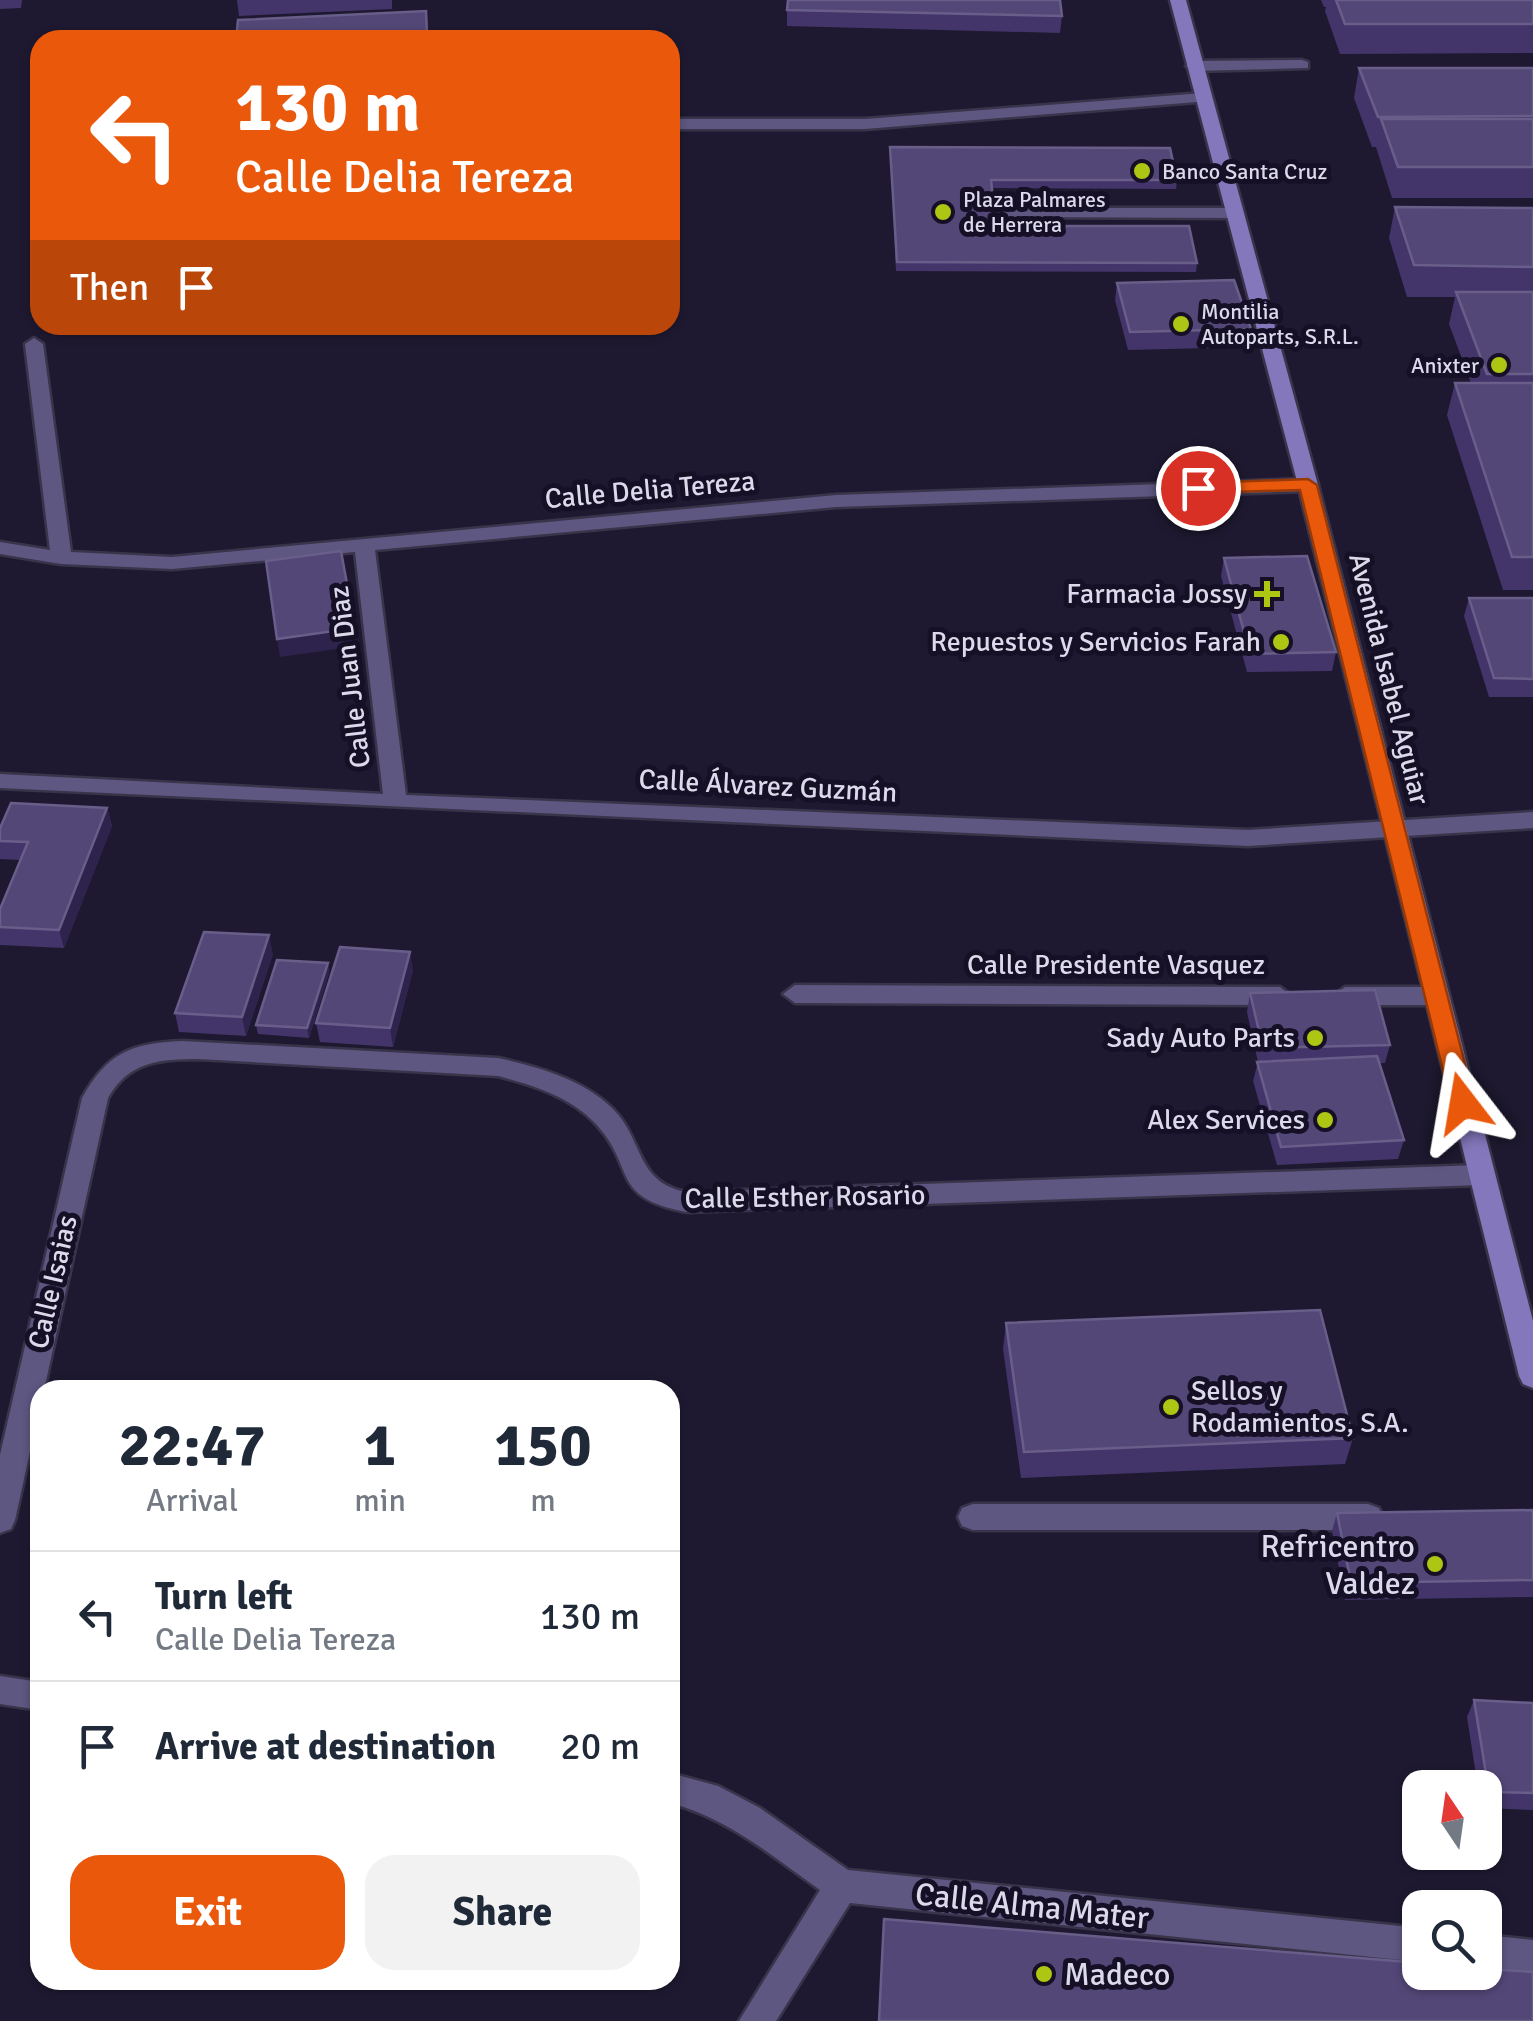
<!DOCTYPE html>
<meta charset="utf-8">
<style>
body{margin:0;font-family:Signika,sans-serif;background:#f2f2f3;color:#1f2937;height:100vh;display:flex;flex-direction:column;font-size:38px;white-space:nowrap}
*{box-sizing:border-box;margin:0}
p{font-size:32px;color:#747a83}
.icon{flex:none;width:55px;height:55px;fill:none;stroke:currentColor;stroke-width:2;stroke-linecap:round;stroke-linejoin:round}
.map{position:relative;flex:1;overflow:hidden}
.details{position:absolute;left:30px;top:1380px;width:650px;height:610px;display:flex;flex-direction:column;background:#fff;border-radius:30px;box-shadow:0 2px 8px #0004}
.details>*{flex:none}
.hud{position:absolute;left:30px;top:30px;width:650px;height:305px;border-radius:30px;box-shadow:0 2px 8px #0004;background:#ea580c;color:#fff;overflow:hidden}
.needle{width:65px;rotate:347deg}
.fabs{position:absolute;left:1402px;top:1770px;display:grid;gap:20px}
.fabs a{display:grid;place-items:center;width:100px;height:100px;border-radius:20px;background:#fff;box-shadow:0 2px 8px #0004;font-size:50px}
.pin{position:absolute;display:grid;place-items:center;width:85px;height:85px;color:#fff;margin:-42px;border:5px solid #fff;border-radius:50%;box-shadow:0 2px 10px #0007}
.me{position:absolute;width:110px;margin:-55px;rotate:346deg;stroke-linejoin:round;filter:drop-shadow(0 0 8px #0008)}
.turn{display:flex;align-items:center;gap:35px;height:210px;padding:0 40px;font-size:45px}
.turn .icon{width:130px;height:130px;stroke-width:2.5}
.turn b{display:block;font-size:70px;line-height:85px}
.then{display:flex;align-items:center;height:95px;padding:0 40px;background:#0003;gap:20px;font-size:38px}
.eta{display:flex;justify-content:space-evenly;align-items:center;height:170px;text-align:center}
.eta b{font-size:60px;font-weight:700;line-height:70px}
.action{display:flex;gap:20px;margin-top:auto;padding:20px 40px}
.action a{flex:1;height:115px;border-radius:30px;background:#ea580c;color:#fff;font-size:40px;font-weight:700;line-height:115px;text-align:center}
.action a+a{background:#f2f2f3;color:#1f2937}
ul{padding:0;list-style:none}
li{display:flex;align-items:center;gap:30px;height:130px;padding:0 40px;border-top:2px solid #e0e1e3}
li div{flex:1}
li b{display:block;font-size:38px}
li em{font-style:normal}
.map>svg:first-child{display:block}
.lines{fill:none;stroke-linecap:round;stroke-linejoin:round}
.service-casing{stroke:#39344a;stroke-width:5}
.minor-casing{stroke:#39344a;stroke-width:5}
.secondary-casing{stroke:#39344a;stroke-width:5}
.service{fill:#5e5782;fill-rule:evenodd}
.minor{fill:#5e5782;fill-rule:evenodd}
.secondary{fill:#8477bc;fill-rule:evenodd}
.wall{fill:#433569}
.shaded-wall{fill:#2d234c}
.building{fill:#534777;stroke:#685e89;stroke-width:2.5}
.route{fill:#ea580c;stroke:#983908;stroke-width:2.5}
.poi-dot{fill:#acc613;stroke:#151026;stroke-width:4}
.labels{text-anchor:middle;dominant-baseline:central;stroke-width:10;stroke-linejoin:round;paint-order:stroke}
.far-poi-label{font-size:22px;fill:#dcdaea;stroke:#151026;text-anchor:start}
.street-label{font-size:28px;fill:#dcdaea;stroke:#151026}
.poi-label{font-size:28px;fill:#dcdaea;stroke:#151026;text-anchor:end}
.near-poi-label{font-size:32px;fill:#dcdaea;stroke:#151026;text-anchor:end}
.near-street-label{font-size:32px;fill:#dcdaea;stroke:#151026}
</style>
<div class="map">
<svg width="1533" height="2021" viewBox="0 0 1533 2021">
<rect width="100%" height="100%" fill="#1e1930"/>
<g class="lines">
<!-- service casing -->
<g class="service-casing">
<g id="service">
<polygon points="1302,60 1308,62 1308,68 1194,71 1186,66 1194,61"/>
<polygon points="1203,93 1211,98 1209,101 865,129 670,129 670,119 865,119"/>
<polygon points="1003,208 1234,208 1243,213 1234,218 1009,217 1000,212"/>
<polygon points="795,985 1280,987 1292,996 1280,1005 795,1003 783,994"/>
<polygon points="1345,987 1437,987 1449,996 1437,1005 1345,1005 1333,996"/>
<polygon points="973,1504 1368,1504 1379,1508 1383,1517 1379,1526 1368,1530 973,1530 962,1526 958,1517 962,1508"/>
</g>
</g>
<!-- minor casing -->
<g class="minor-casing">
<g id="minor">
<polygon points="34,338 43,344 71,552 172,557 836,495 1308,479 1318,485 1308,491 836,507 375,550 406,795 1248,830 1533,812 1533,828 1248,846 0,788 0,774 383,794 355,552 172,569 61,564 0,554 0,542 50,550 25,344"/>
<path d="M182,1041L498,1058C538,1067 582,1079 612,1108C644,1139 635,1182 686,1192L1480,1165L1489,1168L1493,1175L1489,1182L1480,1185L686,1212C609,1197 637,1169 596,1124C571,1097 533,1085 498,1076L199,1059C160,1059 129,1061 108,1098L44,1390H40V1406L15,1520L11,1529L0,1533V1455L82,1098C107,1053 131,1043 182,1041Z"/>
<polygon points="0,1676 40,1682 40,1710 0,1704"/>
<path d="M670,1773L718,1786L760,1808L848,1870L1420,1928V1962L850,1903L776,2021H739L820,1890C772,1856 728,1818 670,1803Z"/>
<polygon points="1485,1935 1533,1940 1533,1974 1485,1969"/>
</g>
</g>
<!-- secondary casing -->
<g class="secondary-casing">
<polygon id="secondary" points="1170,0 1186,0 1318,485 1533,1321 1533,1388 1523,1384 1519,1376 1298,485"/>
</g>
<!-- service -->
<use href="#service" class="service"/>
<!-- minor -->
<use href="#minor" class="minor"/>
<!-- secondary -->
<use href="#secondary" class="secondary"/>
</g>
<!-- wall -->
<g class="wall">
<polygon points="0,0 22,0 21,8 0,9"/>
<polygon points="237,0 392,0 392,9 239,16"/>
<polygon points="1321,0 1533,0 1533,53 1340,54 1325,11 1326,7 1324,7"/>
<polygon points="787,10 1062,16 1060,33 787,26"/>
<polygon points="426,11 428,40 236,40"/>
<polygon points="1359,68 1533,68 1533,198 1392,198 1376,147 1372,147 1354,98"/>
<polygon points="890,147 1177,180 1176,189 992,188 996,226 1197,263 1196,272 896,271"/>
<polygon points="1395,207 1533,208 1533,590 1503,590 1447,415 1455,383 1471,383 1449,324 1455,297 1407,297 1389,238"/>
<polygon points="1117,283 1251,329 1248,347 1128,350 1115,300"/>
<polygon points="1224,558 1336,652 1332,671 1247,672 1221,576"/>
<polygon points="1469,598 1533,598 1533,697 1489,697 1464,616"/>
<polygon points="107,808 112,826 64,948 0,945 0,909 21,860 0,859 0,828"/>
<polygon points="273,954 246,1036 179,1032 175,1013"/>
<polygon points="328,963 329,973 309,1038 258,1034 256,1025"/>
<polygon points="413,970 393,1047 320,1042 316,1023"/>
<polygon points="1250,993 1390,1045 1385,1063 1379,1063 1404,1140 1398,1159 1277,1165 1253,1081 1258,1062 1247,1012"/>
<polygon points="1006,1323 1353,1438 1345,1464 1021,1478 1003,1349"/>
<polygon points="1533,1510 1533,1597 1345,1600 1332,1531 1337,1513"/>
<polygon points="1474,1700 1533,1703 1533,1810 1485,1808 1485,1788 1478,1788 1467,1717"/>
</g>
<!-- shaded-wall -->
<g class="shaded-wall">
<polygon points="355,628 358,646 280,657 277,639"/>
<polygon points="107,808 112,826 64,948 59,930"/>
<polygon points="269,935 273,954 246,1036 242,1017"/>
<polygon points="410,952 413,970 393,1047 390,1028"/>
<polygon points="328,963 329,973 309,1038 307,1028"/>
</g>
<!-- building -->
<g class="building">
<polygon points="788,0 1060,0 1062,16 787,10"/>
<polygon points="1336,0 1533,0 1533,24 1345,24"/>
<polygon points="426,11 427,34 295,40 236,40 238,20"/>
<polygon points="1359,68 1533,68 1533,116 1378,117"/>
<polygon points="1381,119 1533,119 1533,167 1398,167"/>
<polygon points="890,147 1170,148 1177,180 991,180 996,226 1189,226 1197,263 897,262"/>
<polygon points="1395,207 1533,208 1533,267 1414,265"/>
<polygon points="1234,280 1251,329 1130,332 1117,283"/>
<polygon points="1456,292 1533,292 1533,374 1487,374"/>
<polygon points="1455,383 1533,383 1533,557 1512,557"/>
<polygon points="341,551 355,628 277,639 266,561"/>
<polygon points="1307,556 1336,652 1250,654 1224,558"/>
<polygon points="1469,598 1533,598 1533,679 1494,678"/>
<polygon points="11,803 107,808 59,930 0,927 0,909 28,842 0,841 0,828"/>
<polygon points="204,932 269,935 242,1017 175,1013"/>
<polygon points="340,947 410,952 390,1028 316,1023"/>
<polygon points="277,960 328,963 307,1028 256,1025"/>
<polygon points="1375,990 1390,1045 1263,1048 1250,993"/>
<polygon points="1377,1056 1404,1140 1281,1147 1257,1062"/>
<polygon points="1320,1310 1353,1438 1024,1452 1006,1323"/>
<polygon points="1533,1510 1533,1580 1351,1583 1337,1513"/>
<polygon points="1474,1700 1533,1703 1533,1793 1489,1792"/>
<polygon points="884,1919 1420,1963 1420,1972 1485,1972 1485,1969 1533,1972 1533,2021 879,2021"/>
</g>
<!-- route -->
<polygon class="route" points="1308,479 1317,485 1475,1103 1463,1112 1451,1103 1300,490 1198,493 1188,488 1198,483"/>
<!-- markers -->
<g class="poi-dot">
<circle cx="1142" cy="171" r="10"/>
<circle cx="943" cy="212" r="10"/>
<circle cx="1181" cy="324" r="10"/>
<circle cx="1499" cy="365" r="10"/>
<path d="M1262 579h10v10h10v10h-10v10h-10v-10h-10v-10h10z"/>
<circle cx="1281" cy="642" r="10"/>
<circle cx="1315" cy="1038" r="10"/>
<circle cx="1325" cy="1120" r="10"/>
<circle cx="1171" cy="1407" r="10"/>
<circle cx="1435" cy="1564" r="10"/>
<circle cx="1044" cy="1974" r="10"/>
</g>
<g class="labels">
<!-- far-poi labels -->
<g class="far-poi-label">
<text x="1162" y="171">Banco Santa Cruz</text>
<text x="963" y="199">Plaza Palmares<tspan x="963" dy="25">de Herrera</tspan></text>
<text x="1201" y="311">Montilia<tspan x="1201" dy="25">Autoparts, S.R.L.</tspan></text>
<text x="1479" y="365" text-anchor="end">Anixter</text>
</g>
<!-- street labels -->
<g class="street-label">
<text transform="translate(650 490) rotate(-5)">Calle Delia Tereza</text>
<text transform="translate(350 677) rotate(-97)">Calle Juan Diaz</text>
<text transform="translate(1389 679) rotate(76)">Avenida Isabel Aguiar</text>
<text transform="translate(768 786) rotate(3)">Calle Álvarez Guzmán</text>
<text x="1116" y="965">Calle Presidente Vasquez</text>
<text transform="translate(805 1197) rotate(-1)">Calle Esther Rosario</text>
<text transform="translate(53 1282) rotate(-77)">Calle Isaias</text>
</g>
<!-- poi labels -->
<g class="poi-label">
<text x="1247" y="594">Farmacia Jossy</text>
<text x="1261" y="642">Repuestos y Servicios Farah</text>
<text x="1295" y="1038">Sady Auto Parts</text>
<text x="1305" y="1120">Alex Services</text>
<text x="1191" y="1391" text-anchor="start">Sellos y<tspan x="1191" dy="32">Rodamientos, S.A.</tspan></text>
</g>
<!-- near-poi labels -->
<g class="near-poi-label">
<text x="1415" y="1546">Refricentro<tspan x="1415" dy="37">Valdez</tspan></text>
<text x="1064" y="1974" text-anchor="start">Madeco</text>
</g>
<!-- near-street labels -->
<g class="near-street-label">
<text transform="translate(1032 1906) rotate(6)">Calle Alma Mater</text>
</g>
</g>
</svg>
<div class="fabs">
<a><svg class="needle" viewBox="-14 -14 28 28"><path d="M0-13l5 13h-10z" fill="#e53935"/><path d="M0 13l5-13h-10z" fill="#747a83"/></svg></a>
<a><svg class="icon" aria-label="search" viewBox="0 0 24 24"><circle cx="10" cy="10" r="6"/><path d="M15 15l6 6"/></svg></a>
</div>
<div class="pin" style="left:1198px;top:488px;background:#d93025"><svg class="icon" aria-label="arrive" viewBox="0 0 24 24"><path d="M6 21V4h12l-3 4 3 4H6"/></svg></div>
<svg class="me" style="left:1463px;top:1103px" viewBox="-20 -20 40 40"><path d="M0-17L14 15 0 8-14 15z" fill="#ea580c" stroke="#fff" stroke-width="4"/></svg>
<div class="hud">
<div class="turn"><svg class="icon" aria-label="left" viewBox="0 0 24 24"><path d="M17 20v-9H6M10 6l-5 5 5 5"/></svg><div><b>130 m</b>Calle Delia Tereza</div></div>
<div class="then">Then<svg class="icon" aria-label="arrive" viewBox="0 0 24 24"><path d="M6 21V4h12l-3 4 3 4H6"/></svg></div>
</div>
<section class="details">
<div class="eta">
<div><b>22:47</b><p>Arrival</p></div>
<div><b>1</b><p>min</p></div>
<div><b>150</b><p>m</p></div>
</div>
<ul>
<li><svg class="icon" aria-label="left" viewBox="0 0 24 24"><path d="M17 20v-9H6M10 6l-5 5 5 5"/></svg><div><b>Turn left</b><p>Calle Delia Tereza</p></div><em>130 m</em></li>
<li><svg class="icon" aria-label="arrive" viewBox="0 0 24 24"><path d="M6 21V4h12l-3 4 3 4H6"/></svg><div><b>Arrive at destination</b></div><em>20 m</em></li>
</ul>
<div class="action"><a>Exit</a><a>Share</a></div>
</section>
</div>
